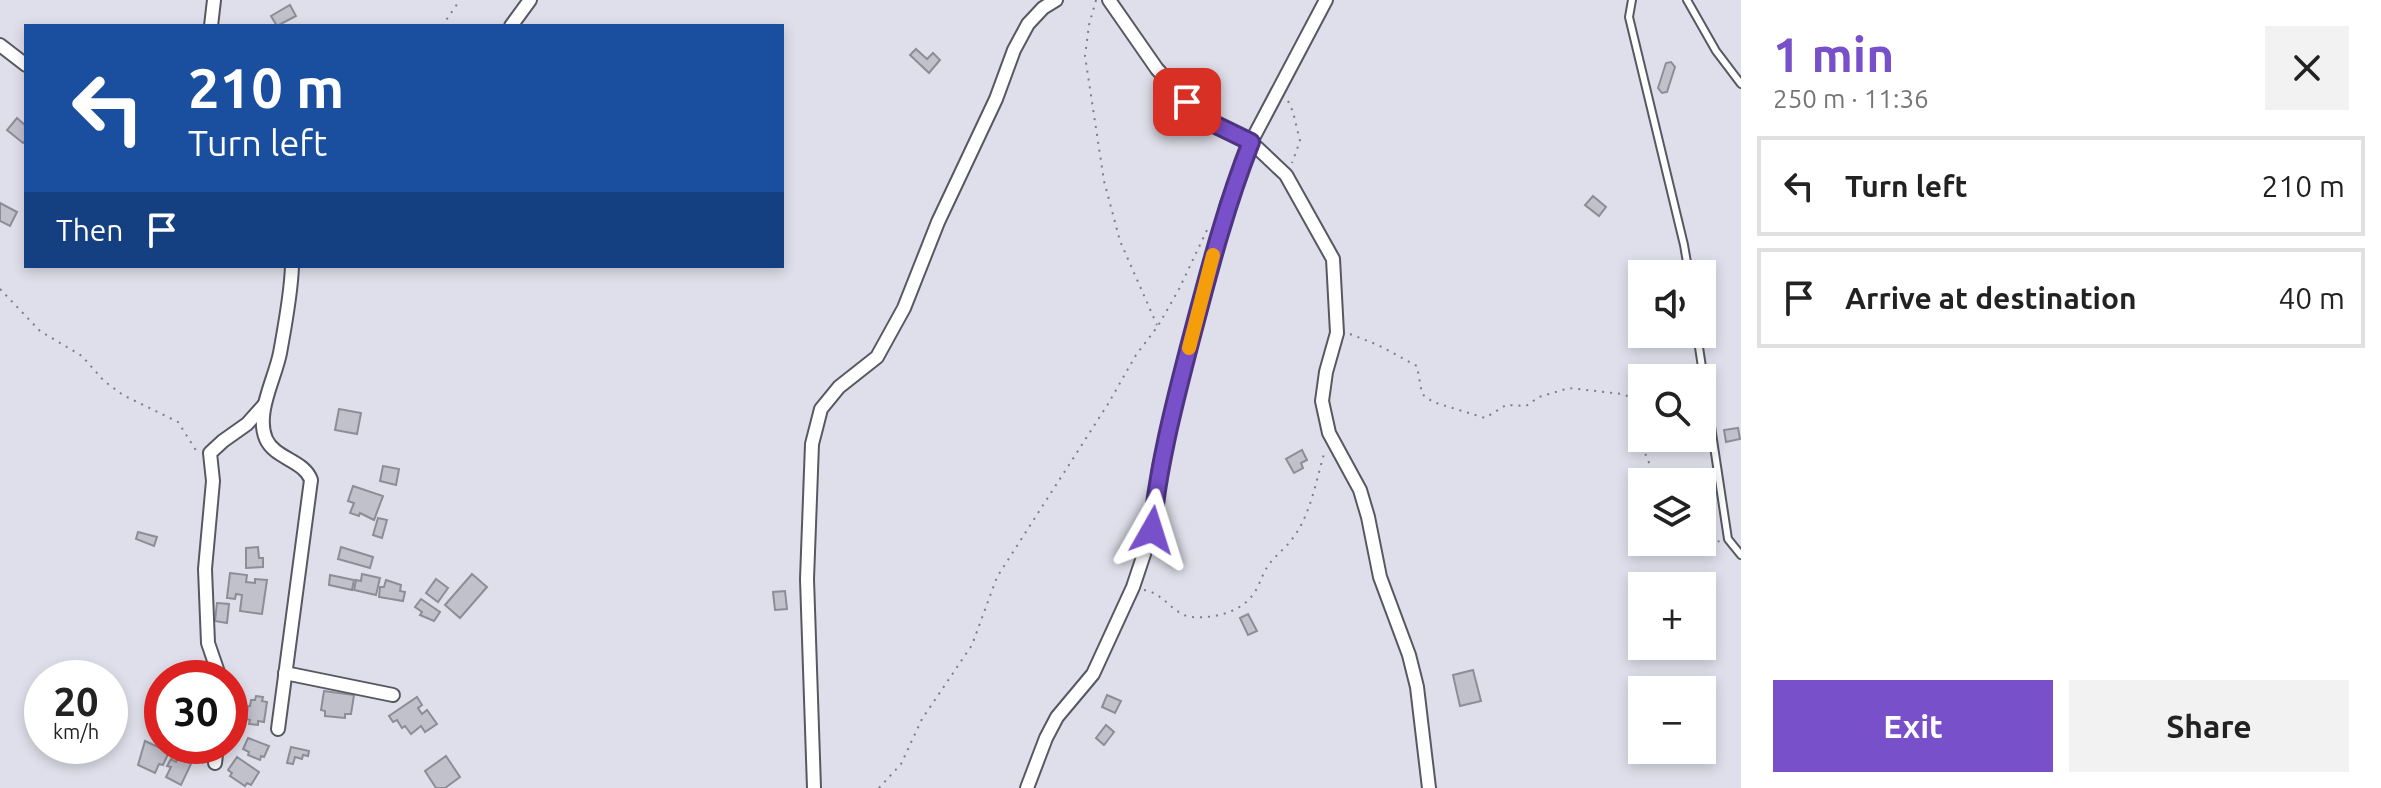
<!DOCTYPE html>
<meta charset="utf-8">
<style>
body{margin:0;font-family:Ubuntu,sans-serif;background:#f2f2f2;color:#222;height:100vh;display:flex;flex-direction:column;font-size:30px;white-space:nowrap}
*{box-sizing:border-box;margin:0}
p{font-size:26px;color:#767676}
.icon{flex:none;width:44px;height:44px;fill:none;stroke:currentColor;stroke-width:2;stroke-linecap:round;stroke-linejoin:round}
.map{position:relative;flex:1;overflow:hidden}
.details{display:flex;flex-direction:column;background:#fff;width:640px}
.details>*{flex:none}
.guide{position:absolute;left:24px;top:24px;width:760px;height:244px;border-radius:0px;box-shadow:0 4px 12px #0003;background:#1a4fa0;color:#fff;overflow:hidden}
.fabs{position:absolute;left:1628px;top:260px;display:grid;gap:16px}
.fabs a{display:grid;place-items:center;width:88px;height:88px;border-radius:0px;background:#fff;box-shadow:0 4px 12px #0003;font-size:40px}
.speed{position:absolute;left:24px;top:660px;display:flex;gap:16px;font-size:40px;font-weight:700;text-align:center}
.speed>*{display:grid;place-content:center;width:104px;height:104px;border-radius:50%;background:#fff;box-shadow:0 4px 12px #0003;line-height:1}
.speed small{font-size:20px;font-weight:400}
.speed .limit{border:12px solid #d22;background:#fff;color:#111}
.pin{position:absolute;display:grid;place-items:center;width:68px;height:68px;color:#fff;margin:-34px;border-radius:16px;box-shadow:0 4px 12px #0006}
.me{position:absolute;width:88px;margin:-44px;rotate:6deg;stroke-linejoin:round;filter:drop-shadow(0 0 6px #0008)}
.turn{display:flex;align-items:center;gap:28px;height:168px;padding:0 32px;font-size:36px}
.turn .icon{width:104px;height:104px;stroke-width:2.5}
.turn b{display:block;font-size:56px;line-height:68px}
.then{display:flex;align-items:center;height:76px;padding:0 32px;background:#0003;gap:16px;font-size:30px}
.round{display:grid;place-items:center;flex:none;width:84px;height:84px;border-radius:0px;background:#f2f2f2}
.summary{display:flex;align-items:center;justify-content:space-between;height:136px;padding:0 32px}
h1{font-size:48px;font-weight:700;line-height:60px;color:#7850c9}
.button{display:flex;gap:16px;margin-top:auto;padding:16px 32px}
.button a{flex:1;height:92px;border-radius:0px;background:#7850c9;color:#fff;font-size:32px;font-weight:700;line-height:92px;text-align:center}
.button a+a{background:#f2f2f2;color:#222}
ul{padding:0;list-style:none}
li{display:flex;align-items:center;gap:24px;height:100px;margin:0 16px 12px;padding:0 16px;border:4px solid #e0e0e0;border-radius:0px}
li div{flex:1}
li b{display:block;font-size:30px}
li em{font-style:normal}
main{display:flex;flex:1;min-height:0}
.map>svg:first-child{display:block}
.building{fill:#c1c1cc;stroke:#8c8d97;stroke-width:2}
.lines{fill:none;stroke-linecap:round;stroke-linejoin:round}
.service-casing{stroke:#575861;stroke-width:10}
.minor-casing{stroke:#575861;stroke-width:16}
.path{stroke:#7d7d85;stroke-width:2;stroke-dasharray:2 6;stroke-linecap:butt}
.service{stroke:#fff;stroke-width:6}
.minor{stroke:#fff;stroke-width:12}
.route-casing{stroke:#4e3483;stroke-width:20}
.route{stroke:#7850c9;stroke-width:14}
.slow{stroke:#f59e0b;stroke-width:14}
</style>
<main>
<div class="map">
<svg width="1741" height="788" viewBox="0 0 1741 788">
<rect width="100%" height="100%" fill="#dedfea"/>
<!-- building -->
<g class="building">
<polygon points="290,5 296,16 277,26 271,16"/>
<polygon points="916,49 927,59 933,53 940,60 929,73 910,55"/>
<polygon points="1671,62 1675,67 1667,92 1662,93 1658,88 1666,63"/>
<polygon points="17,118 26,126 26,140 23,143 7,130"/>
<polygon points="1593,196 1606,207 1599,216 1585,205"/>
<polygon points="0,203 17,212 10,226 0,221"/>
<polygon points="339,409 361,413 357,434 335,430"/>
<polygon points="1738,428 1740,439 1726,442 1724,430"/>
<polygon points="1302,450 1307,460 1301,463 1303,468 1294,473 1286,459"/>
<polygon points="383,466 399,469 396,485 380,481"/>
<polygon points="353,486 383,496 374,520 360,513 359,516 350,513 354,503 348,501"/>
<polygon points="378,518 387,520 382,538 373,535"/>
<polygon points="138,532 157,537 154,546 136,539"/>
<polygon points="258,547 259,558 263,558 263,567 246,568 246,548"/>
<polygon points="341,547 373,557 370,568 338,559"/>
<polygon points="230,573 247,575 246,582 255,583 255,579 267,580 262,614 240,611 242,595 236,594 235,599 227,598"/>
<polygon points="362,574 380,578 376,595 354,590 356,580 361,581"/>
<polygon points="472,574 487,587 460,618 445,605"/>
<polygon points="330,575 354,580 352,590 329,585"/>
<polygon points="436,579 448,588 438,602 426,593"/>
<polygon points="386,580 401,585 400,591 405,592 403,601 379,597 380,587 384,587"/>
<polygon points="785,591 787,609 775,610 773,592"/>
<polygon points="421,599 440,612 434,621 420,615 422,612 415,607"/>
<polygon points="217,603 229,604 227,623 215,621"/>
<polygon points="1248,614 1257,631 1248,635 1240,618"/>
<polygon points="1473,670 1481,701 1460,706 1453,675"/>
<polygon points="324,691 354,695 351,714 345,714 345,718 325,716 325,711 321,710"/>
<polygon points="1107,695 1121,701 1115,713 1102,707"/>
<polygon points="256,696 263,697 262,701 267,702 264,722 258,721 258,725 249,724 250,720 246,719 248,706 250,706 251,700 255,700"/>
<polygon points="417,697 422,705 418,708 422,714 427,710 437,724 425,732 421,726 411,734 405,726 402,728 397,720 393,722 389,716"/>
<polygon points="1106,725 1114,732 1104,745 1096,738"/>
<polygon points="248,738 269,746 264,757 261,756 260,760 248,755 249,752 243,749"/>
<polygon points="145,741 169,752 163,765 159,764 155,773 138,765"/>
<polygon points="291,747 309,751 308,756 303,755 302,759 295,757 293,764 287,763"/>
<polygon points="446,756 460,777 445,788 436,788 425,771"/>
<polygon points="179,757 191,764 181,785 166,777 171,767 167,766 171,759 176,762"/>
<polygon points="237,757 259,772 251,785 247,783 245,786 230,776 232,773 228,770"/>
</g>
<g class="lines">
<!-- service casing -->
<g class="service-casing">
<g id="service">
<polyline points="1632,0 1629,17 1684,245 1689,274"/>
<polyline points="1687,0 1716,51 1741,84"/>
<polyline points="1697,334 1728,539 1741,555"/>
</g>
</g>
<!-- minor casing -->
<g class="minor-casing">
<g id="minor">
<polyline points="1109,0 1157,69 1187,102 1214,124 1251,142 1286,175 1333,259 1337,333 1326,372 1322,401 1329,433 1360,490 1368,517 1380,577 1409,655 1417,687 1429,788"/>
<polyline points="211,26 214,0"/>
<polyline points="511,26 530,0"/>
<polyline points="0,45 26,65"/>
<polyline points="285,673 393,695"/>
<polyline points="220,678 208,643 205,569 213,481 210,453 223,441 247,424 264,405"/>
<path d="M278,729L311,480C304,460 275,459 266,439C255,413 275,379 280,353C285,325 291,295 292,266"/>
<polyline points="215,763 217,746"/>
<polyline points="814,788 807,579 812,444 821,409 839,387 877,357 904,308 938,222 996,99 1014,50 1028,24 1043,8 1056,0"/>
<polyline points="1027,788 1046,738 1057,717 1093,674 1133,587 1152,530 1159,467 1227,204 1251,142 1326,0"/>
</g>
</g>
<!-- path -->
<g class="path">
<polyline points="1096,0 1089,25 1085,56 1104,181 1120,241 1157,325"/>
<polyline points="442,26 460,0"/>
<polyline points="1288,101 1293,112 1300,141 1292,163"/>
<polyline points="0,289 40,331 82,356 104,381 123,395 178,422 197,452"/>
<polyline points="1350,334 1378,345 1417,366 1422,394 1433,402 1485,418 1506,405 1526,406 1539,397 1569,388 1622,394 1630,397 1632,410 1642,435"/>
<polyline points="1643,438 1645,453 1657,482"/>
<polyline points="1679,542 1696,547 1720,541"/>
<path d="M1144,590C1164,593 1172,614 1191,617C1214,619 1244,612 1256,590C1261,581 1263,572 1270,563C1278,553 1288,546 1295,535C1311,512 1316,481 1324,454"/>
<polyline points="879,788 901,764 922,719 972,645 997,577 1108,404 1136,355 1158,326 1179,289 1207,230"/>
</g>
<!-- service -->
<use href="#service" class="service"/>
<!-- minor -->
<use href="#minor" class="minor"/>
</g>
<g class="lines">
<!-- route casing -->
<g class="route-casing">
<path id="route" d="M1152,530C1158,466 1174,405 1190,343C1208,275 1225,208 1251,142L1214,124L1187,102"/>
</g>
<!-- route -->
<use href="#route" class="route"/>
<!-- slow -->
<polyline class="slow" points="1189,348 1213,255"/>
</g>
</svg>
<div class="fabs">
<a><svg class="icon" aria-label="sound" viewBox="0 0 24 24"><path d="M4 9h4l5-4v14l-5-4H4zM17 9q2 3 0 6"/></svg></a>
<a><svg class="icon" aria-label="search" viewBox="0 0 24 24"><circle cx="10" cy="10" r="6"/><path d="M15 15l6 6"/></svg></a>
<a><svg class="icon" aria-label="layers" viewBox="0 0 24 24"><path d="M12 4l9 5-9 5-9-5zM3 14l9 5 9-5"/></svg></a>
<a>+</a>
<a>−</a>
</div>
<div class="speed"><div>20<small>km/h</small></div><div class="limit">30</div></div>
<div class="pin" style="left:1187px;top:102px;background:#d93025"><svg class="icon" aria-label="arrive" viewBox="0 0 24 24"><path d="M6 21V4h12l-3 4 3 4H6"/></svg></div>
<svg class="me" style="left:1152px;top:530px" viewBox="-20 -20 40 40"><path d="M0-17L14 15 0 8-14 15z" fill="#7850c9" stroke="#fff" stroke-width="4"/></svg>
<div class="guide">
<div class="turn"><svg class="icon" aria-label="left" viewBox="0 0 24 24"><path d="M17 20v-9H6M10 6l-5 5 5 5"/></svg><div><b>210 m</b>Turn left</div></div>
<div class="then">Then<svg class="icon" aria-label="arrive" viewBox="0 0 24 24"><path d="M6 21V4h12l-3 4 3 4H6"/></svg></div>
</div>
</div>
<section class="details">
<div class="summary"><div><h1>1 min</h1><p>250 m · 11:36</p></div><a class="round"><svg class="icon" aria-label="close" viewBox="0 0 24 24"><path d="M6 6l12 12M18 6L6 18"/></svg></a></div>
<ul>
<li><svg class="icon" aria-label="left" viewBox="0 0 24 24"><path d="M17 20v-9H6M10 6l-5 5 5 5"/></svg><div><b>Turn left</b></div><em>210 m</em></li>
<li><svg class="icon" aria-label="arrive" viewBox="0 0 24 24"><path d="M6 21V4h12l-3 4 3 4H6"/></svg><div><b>Arrive at destination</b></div><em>40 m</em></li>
</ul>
<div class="button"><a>Exit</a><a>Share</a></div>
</section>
</main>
